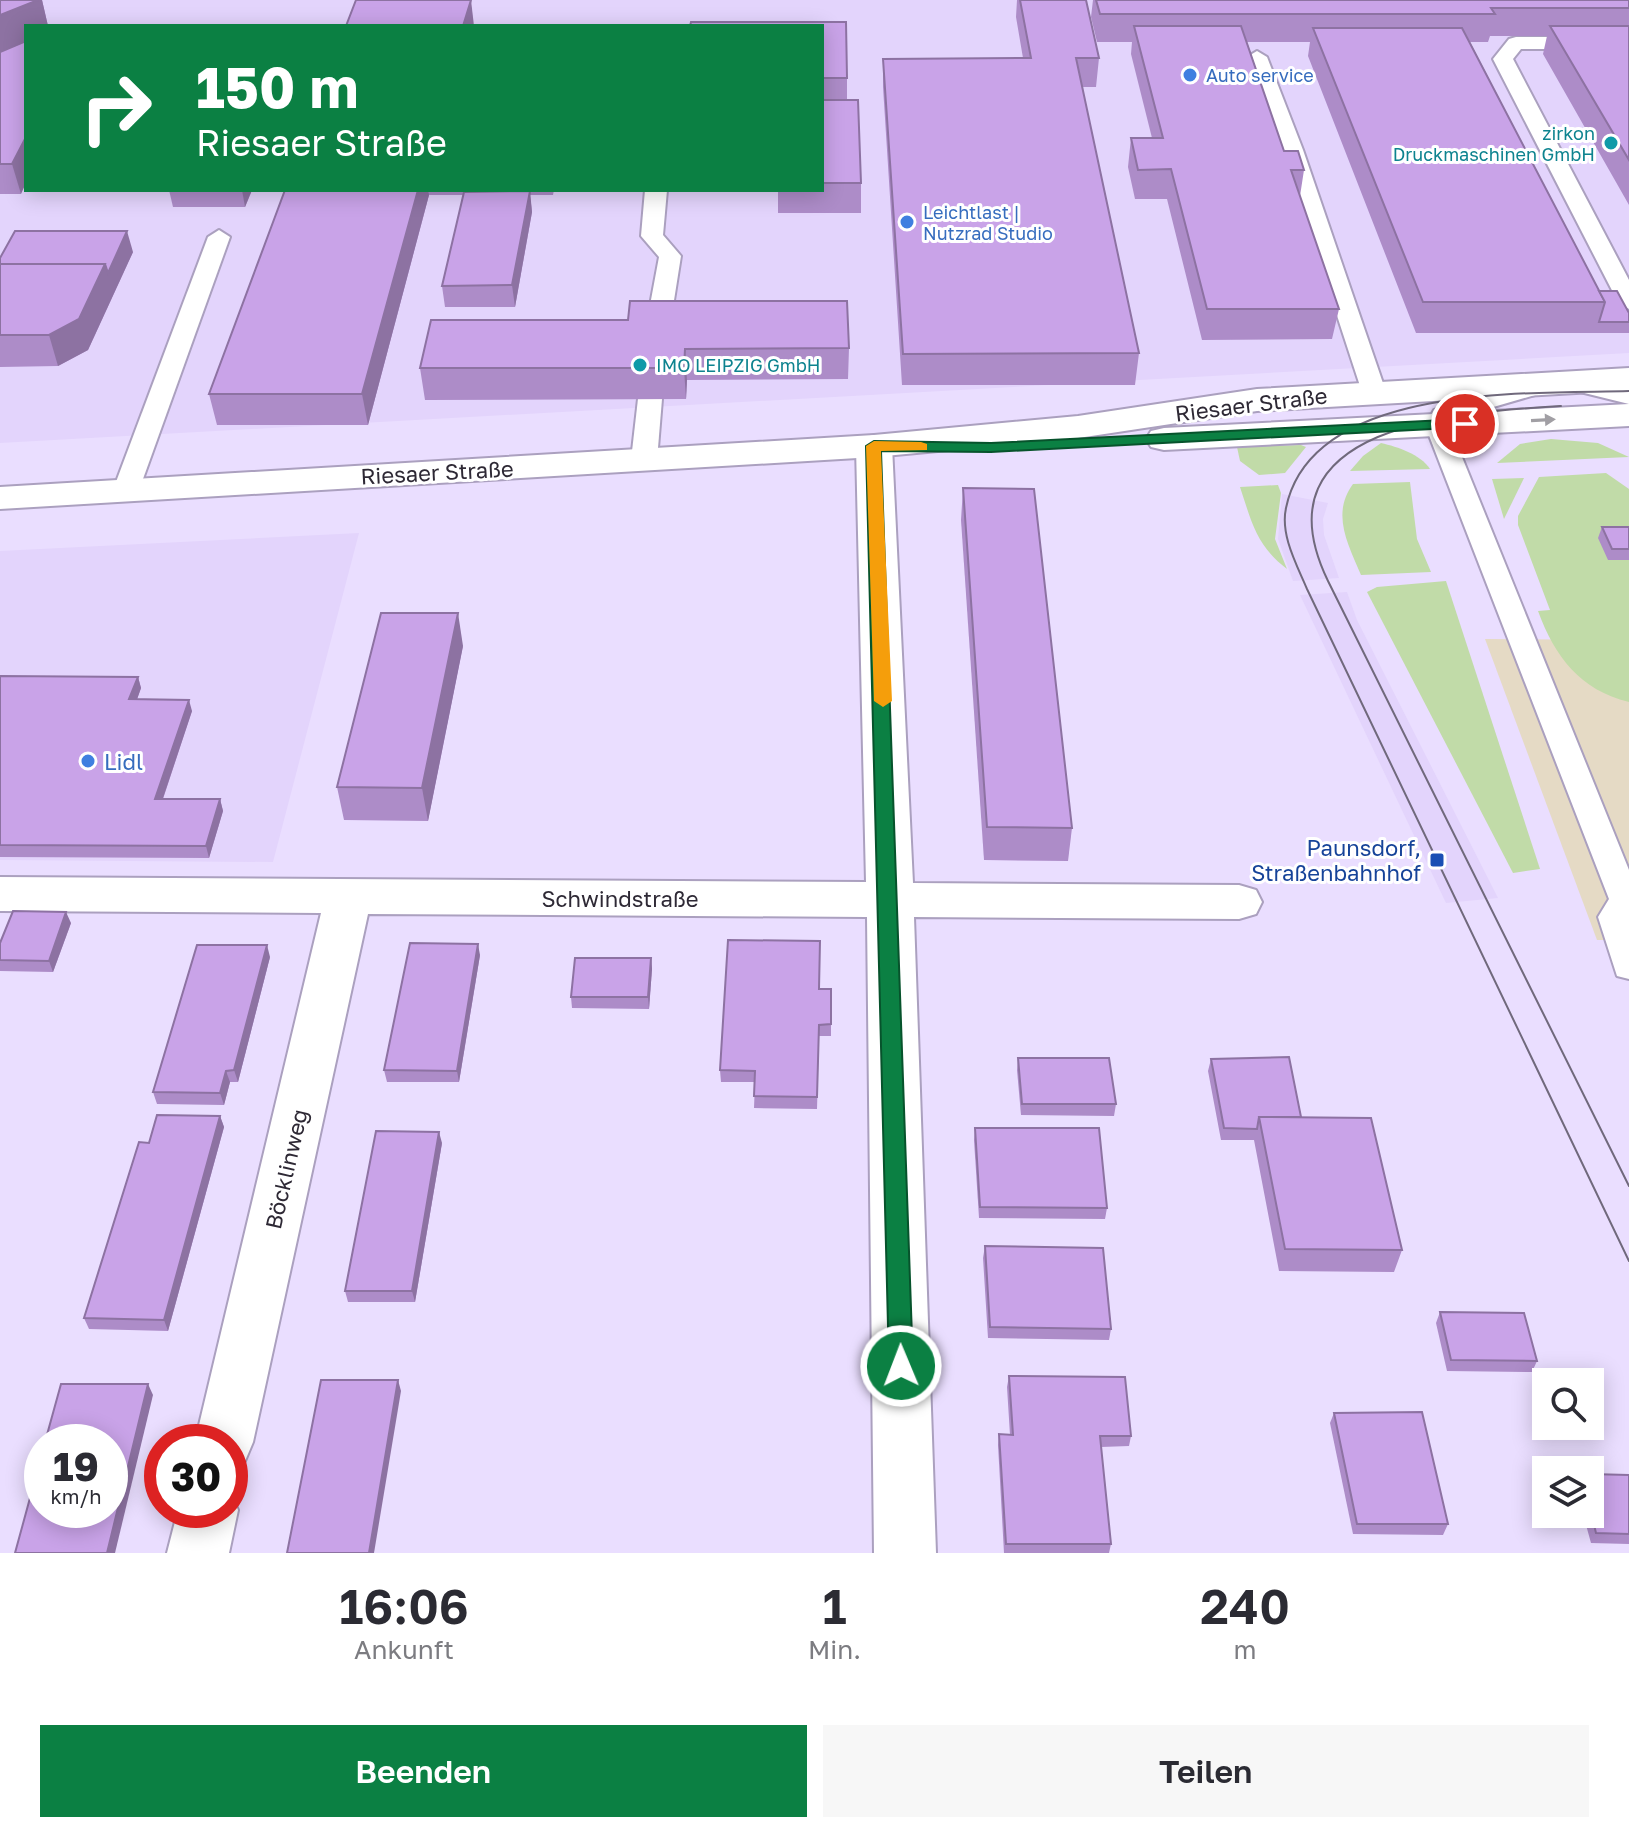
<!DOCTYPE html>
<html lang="de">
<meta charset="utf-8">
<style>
body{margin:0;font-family:"Golos Text",sans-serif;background:#f7f7f7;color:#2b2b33;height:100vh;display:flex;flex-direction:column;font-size:30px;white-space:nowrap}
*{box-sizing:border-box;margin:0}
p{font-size:26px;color:#7c7c81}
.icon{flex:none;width:44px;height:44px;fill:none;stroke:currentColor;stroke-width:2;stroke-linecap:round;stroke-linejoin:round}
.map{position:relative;height:1553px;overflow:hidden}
.sheet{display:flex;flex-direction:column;background:#fff;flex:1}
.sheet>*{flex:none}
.banner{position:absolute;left:24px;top:24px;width:800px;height:168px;border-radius:0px;box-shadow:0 4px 20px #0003;background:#0b8043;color:#fff;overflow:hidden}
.tools{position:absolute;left:1532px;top:1368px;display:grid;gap:16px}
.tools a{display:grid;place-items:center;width:72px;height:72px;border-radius:0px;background:#fff;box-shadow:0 4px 20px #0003;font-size:40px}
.speed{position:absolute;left:24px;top:1424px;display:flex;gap:16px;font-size:40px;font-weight:700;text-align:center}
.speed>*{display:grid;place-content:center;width:104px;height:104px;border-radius:50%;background:#fff;box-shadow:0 4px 20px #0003;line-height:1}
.speed small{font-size:20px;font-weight:400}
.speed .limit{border:12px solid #d22;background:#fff;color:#111}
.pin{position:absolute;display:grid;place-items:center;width:68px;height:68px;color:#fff;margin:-34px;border:4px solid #fff;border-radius:50%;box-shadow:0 2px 8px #0007}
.me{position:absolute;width:88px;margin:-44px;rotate:359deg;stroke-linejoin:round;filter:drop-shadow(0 0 6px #0008)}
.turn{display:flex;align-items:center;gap:28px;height:168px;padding:0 40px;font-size:36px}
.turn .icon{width:104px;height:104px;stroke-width:2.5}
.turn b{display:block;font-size:56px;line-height:68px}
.eta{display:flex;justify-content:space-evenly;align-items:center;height:136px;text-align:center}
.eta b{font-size:48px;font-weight:600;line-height:56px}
.button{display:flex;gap:16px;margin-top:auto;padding:16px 40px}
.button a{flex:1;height:92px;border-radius:0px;background:#0b8043;color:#fff;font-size:32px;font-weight:600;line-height:92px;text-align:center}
.button a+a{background:#f7f7f7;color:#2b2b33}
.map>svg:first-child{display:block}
.built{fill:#e3d4fc;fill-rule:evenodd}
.industrial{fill:#e5dac5}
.green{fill:#c1dba8}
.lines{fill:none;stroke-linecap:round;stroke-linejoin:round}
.lane-casing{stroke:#aba0bf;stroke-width:4}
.street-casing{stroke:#aba0bf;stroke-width:4}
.secondary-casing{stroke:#aba0bf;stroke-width:4}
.lane{fill:#fff;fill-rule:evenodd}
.street{fill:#fff;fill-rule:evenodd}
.secondary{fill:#fff;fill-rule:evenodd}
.tram{stroke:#70697c;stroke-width:2}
.wall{fill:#ad8cc8}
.shaded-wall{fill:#8d72a2}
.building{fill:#c9a3e8;stroke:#8d72a2;stroke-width:2}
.oneway{fill:#a19fa4}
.route{fill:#0b8043;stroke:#07532c;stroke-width:2}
.slow{fill:#f59e0b}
.shop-dot{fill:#3f7fe0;stroke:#fff;stroke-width:3}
.culture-dot{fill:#0f9aa8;stroke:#fff;stroke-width:3}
.transit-dot{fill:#1a4fb4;stroke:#fff;stroke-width:3}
.labels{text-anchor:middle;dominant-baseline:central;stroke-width:6;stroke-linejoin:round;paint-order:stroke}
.far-shop-label{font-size:18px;fill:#366cbe;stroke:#fff;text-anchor:start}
.far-culture-label{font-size:18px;fill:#0d838f;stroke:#fff;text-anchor:end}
.street-label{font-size:22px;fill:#2e2935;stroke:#fff}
.shop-label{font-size:22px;fill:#366cbe;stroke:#fff;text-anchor:start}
.transit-label{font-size:22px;fill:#164399;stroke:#fff;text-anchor:end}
</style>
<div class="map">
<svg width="1629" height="1553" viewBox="0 0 1629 1553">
<rect width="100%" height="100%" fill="#eadeff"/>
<!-- built -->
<g class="built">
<path d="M0,0H1629V353L0,443ZM26,26H822V190H26Z"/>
<polygon points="1282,494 1328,503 1323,519 1324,535 1339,578 1293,581 1278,539"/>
<polygon points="359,533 273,862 0,860 0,551"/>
<polygon points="1347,592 1357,620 1498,898 1446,903 1300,595"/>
</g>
<!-- industrial -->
<polygon class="industrial" points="1485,639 1629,640 1629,940 1597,940"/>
<!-- green -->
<g class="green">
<polygon points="1551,439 1598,443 1629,457 1497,463 1520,444"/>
<path d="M1381,443C1398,447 1420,454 1430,469L1350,471L1363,456Z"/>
<polygon points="1301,445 1306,447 1285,473 1259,475 1240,461 1237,447"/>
<path d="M1606,473L1629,489V702C1580,690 1555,657 1538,611L1550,610L1518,525V516L1539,477Z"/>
<polygon points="1524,478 1504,519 1492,479"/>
<path d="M1410,482L1417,539L1431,572L1361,575C1348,544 1331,514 1353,484Z"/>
<path d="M1278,485L1281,493L1275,539L1287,569C1256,545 1252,523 1240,487Z"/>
<polygon points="1446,581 1540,869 1513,873 1367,592 1377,587"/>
</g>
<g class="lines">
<!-- lane casing -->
<g class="lane-casing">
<g id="lane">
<polygon points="1516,37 1629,37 1629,49 1521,49 1513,59 1629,280 1629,309 1618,302 1493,59 1509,39"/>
<polygon points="1257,51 1267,57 1303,150 1386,392 1383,397 1374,399 1362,392 1283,150 1247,57"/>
<polygon points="645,190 667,190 663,235 681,256 669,332 657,339 645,332 659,257 641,236"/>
<polygon points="219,230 230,237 139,490 126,498 117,495 113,490 208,237"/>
<polygon points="1573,376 1629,390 1629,404 1564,388 1561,383 1564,378"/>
<polygon points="1543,378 1552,380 1555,385 1552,390 1459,417 1449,425 1629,870 1629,979 1617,976 1598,917 1609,899 1425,425 1434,410 1441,407"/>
<polygon points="650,392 662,399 657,460 644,468 631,460 638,399"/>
</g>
</g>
<!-- street casing -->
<g class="street-casing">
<g id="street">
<polygon points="874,435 887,438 892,446 913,883 1239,885 1256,890 1262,902 1256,914 1239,919 914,917 936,1553 874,1553 867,917 368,914 253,1442 245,1461 230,1467 230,1442 195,1442 321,913 0,911 0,877 866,882 856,446 861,438"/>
<polygon points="230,1492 238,1510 229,1553 167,1553 178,1510 230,1510"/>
</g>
</g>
<!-- secondary casing -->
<g class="secondary-casing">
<g id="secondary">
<polygon points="1629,368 1629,390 1257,411 1078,438 874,457 0,509 0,487 874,435 1078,416 1257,389"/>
<polygon points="1629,404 1629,426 1164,450 1151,447 1146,439 1151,431 1164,428"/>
</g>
</g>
<!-- lane -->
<use href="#lane" class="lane"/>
<!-- street -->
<use href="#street" class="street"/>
<!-- secondary -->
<use href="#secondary" class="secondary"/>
<!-- tram -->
<g class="tram">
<path d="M1629,391C1531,394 1312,382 1286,508C1280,535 1297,565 1307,589L1629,1261"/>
<path d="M1561,406C1460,412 1252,424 1328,581L1629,1186"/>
</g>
</g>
<!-- wall -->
<g class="wall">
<polygon points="0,0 42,0 48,26 26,26 21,194 0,194"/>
<polygon points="1017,0 1086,0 1099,58 1096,87 1082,87 1139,353 1135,385 902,385 883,87 883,59 1023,58 1016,17"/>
<polygon points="1093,0 1629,0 1629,205 1543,54 1547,36 1490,36 1488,42 1470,42 1599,291 1629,313 1629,333 1416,333 1308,56 1310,42 1247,42 1284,151 1304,170 1300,196 1339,309 1332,339 1202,340 1167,199 1135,199 1128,167 1131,138 1152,138 1131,54 1132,42 1097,42 1091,17"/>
<polygon points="822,26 847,78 847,100 861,183 861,213 778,213 778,190 822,190"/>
<polygon points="169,190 252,190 245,207 173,207"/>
<polygon points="285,190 554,190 553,195 530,195 532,212 515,307 445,307 442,286 463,195 429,195 368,425 217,425 209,394"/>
<polygon points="133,252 88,350 58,366 0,367 0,258"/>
<polygon points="431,320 849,348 848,379 687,380 686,399 425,400 420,368"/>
<polygon points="963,488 1072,828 1068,861 984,860 961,520"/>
<polygon points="1602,527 1629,527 1629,560 1608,560 1598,538"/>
<polygon points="463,646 428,821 344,820 337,787"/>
<polygon points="0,676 138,677 141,688 137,699 192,711 163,799 220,799 223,811 209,858 0,857"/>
<polygon points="71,923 53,972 0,971 0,943"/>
<polygon points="480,955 459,1082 387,1082 384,1070"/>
<polygon points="270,957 238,1082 230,1082 224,1105 157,1104 153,1092"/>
<polygon points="651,958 652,969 649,1009 572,1008 571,997"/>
<polygon points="820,989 831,989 831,1036 819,1036 817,1109 754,1108 755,1082 721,1082 720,1070"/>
<polygon points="1018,1058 1116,1104 1114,1116 1021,1115 1017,1070"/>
<polygon points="1211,1059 1301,1117 1402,1250 1394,1272 1279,1271 1254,1140 1221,1140 1208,1071"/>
<polygon points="220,1116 224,1127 168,1331 89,1329 84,1318 149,1143"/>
<polygon points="975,1128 1107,1208 1105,1219 979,1218 974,1140"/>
<polygon points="442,1143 415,1302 348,1302 345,1291"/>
<polygon points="985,1246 1111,1329 1109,1340 988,1338 983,1258"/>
<polygon points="1440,1312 1537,1361 1532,1372 1447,1371 1436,1323"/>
<polygon points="1009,1376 1131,1436 1129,1446 1101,1447 1111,1544 1109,1553 1004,1553 998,1445 999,1434 1010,1435 1007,1387"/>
<polygon points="1334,1413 1448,1524 1443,1535 1353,1534 1330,1423"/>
<polygon points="1590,1474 1629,1475 1629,1544 1591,1543 1583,1514 1590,1514"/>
</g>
<!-- shaded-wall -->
<g class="shaded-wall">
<polygon points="38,0 42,0 48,26 26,26 26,56 0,67 0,15"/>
<polygon points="471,0 474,26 463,26"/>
<polygon points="26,137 26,183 21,194 12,164"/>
<polygon points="242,190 252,190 245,207"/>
<polygon points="418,190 428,190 429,195 368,425 362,394"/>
<polygon points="530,191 532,212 515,307 512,285"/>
<polygon points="127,231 133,252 88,350 58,366 49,335"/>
<polygon points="685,349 687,380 686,399 684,368"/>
<polygon points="458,613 463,646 428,821 422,788"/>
<polygon points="138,677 141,688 133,711 129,699"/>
<polygon points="189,700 192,711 159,810 155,799"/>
<polygon points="220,799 223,811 209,858 206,846"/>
<polygon points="66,912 71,923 53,972 49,961"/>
<polygon points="478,944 480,955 459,1082 457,1071"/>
<polygon points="267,945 270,957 238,1082 234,1070"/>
<polygon points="651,958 652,969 649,1009 648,997"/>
<polygon points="226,1071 230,1082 224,1105 220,1093"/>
<polygon points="220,1116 224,1127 168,1331 164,1320"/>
<polygon points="439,1132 442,1143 415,1302 412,1291"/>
<polygon points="398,1380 401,1391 374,1553 369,1553"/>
<polygon points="148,1384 153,1395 115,1553 107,1553"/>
</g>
<!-- building -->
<g class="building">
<polygon points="0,0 38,0 0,15"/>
<polygon points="356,0 471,0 463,26 346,26"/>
<polygon points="1020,0 1086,0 1099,58 1076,58 1139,353 903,354 883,59 1031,58"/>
<polygon points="1096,0 1629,0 1629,8 1491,8 1495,14 1100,14"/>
<polygon points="691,22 846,22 847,78 822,78 822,26 690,26"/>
<polygon points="1134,26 1241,26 1284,151 1298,151 1304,170 1291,170 1339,309 1207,309 1171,169 1138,170 1131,138 1163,138"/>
<polygon points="1550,26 1629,26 1629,160"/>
<polygon points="1313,28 1462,28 1605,302 1423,302"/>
<polygon points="26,41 26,137 12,164 0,164 0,52"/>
<polygon points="822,100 858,100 861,183 822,183"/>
<polygon points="285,190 418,190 362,394 209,394"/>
<polygon points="530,191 512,285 442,286 464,192"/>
<polygon points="15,231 127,231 108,273 105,264 0,264 0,258"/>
<polygon points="0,264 105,264 79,319 49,335 0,335"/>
<polygon points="1599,291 1617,291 1629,313 1629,322 1599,322 1605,302"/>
<polygon points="630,301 847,301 849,348 685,349 684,368 420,368 431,320 628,320"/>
<polygon points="963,488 1034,489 1072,828 987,827"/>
<polygon points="1602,527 1629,527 1629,549 1612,549"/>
<polygon points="381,613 458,613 422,788 337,787"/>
<polygon points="0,676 138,677 129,699 189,700 155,799 220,799 206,846 0,845"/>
<polygon points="13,911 66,912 49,961 0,960 0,943"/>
<polygon points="728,940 820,941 819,989 831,989 831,1024 819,1025 817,1097 754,1096 755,1071 720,1070"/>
<polygon points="410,943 478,944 457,1071 384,1070"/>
<polygon points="197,945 267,945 234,1070 226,1071 220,1093 153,1092"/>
<polygon points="575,958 651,958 648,997 571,997"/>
<polygon points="1289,1057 1301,1117 1259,1117 1257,1129 1224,1128 1211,1059"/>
<polygon points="1018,1058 1109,1058 1116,1104 1022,1104"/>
<polygon points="157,1115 220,1116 164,1320 84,1318 139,1142 149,1143"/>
<polygon points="1259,1117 1371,1118 1402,1250 1285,1249"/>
<polygon points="975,1128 1099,1128 1107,1208 980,1207"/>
<polygon points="376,1131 439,1132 412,1291 345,1291"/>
<polygon points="985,1246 1103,1248 1111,1329 990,1327"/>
<polygon points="1440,1312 1524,1313 1537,1361 1451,1360"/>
<polygon points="1009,1376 1125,1377 1131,1436 1100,1436 1111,1544 1006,1544 999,1434 1013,1435"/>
<polygon points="321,1380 398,1380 369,1553 287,1553"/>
<polygon points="61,1384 148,1384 107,1553 15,1553 42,1454 42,1510 110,1510 110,1442 45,1442"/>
<polygon points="1422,1412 1448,1524 1357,1524 1334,1413"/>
<polygon points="1590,1474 1629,1475 1629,1534 1596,1533 1590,1508"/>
</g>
<!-- one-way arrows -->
<defs><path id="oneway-solid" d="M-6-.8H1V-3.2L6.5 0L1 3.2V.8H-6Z" transform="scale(2)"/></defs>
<use class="oneway" href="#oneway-solid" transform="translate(1543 420) rotate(-3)"/>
<!-- route -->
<polygon class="route" points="1465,419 1472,424 1470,427 991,452 881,451 913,1366 909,1374 901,1377 893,1374 889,1366 866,446 874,441 991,443"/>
<!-- slow -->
<polygon class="slow" points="921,442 927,444 927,450 881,451 892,701 883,707 874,701 866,446 874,441"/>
<!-- markers -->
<g class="shop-dot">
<circle cx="1190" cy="75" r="8"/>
<circle cx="907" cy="222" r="8"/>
<circle cx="88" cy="761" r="8"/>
</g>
<g class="culture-dot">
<circle cx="1611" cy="143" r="8"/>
<circle cx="640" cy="365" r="8"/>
</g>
<rect class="transit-dot" x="1429" y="852" width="16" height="16" rx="4"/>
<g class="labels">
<!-- far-shop labels -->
<g class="far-shop-label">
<text x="1206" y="75">Auto service</text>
<text x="923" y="212">Leichtlast |<tspan x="923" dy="21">Nutzrad Studio</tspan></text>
</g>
<!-- far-culture labels -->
<g class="far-culture-label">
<text x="1595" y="133">zirkon<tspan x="1595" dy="21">Druckmaschinen GmbH</tspan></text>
<text x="656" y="365" text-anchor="start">IMO LEIPZIG GmbH</text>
</g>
<!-- street labels -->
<g class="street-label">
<text transform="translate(1251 404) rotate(-7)">Riesaer Straße</text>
<text transform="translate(437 472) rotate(-3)">Riesaer Straße</text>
<text x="620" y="898">Schwindstraße</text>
<text transform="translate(286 1169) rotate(-77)">Böcklinweg</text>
</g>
<!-- shop labels -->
<g class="shop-label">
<text x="104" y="761">Lidl</text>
</g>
<!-- transit labels -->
<g class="transit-label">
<text x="1421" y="847">Paunsdorf,<tspan x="1421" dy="25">Straßenbahnhof</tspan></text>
</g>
</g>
</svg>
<div class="tools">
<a><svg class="icon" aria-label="search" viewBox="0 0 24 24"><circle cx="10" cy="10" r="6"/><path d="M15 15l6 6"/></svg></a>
<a><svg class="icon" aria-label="layers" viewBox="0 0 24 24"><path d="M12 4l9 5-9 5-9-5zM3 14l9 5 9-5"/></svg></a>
</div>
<div class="speed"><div>19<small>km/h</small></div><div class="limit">30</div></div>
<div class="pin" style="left:1465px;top:424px;background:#d93025"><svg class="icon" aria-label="arrive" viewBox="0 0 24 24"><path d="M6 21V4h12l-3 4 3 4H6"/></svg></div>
<svg class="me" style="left:901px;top:1366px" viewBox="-20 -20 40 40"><circle r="17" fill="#0b8043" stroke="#fff" stroke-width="3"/><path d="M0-11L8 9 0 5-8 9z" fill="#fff"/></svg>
<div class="banner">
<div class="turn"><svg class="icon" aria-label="right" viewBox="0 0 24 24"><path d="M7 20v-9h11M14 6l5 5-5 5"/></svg><div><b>150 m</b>Riesaer Straße</div></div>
</div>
</div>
<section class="sheet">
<div class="eta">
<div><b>16:06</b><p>Ankunft</p></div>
<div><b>1</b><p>Min.</p></div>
<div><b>240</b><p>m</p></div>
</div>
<div class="button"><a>Beenden</a><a>Teilen</a></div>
</section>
